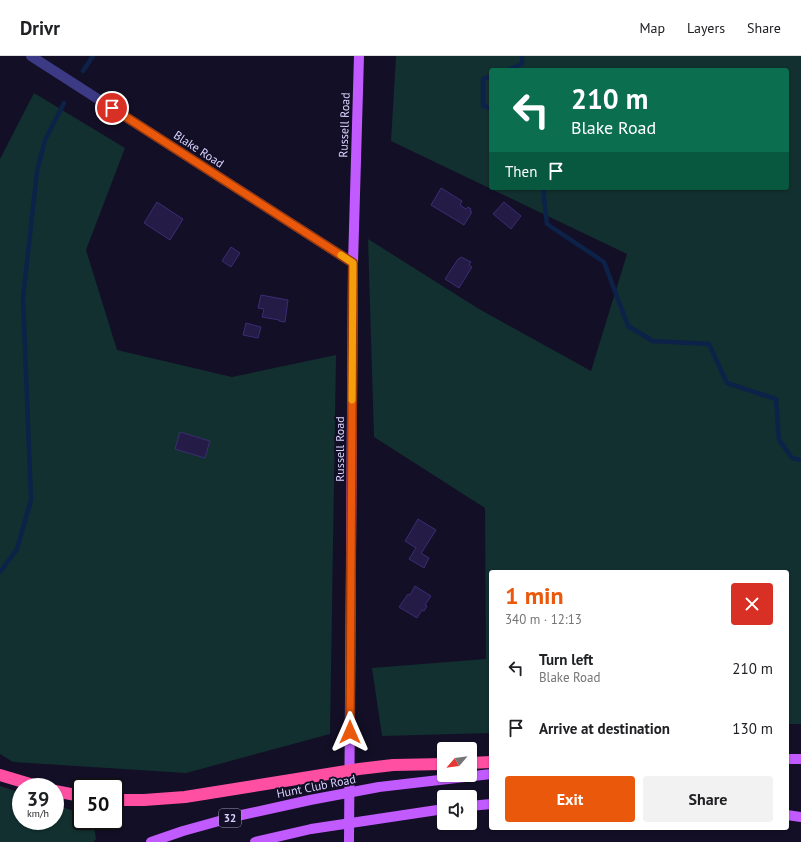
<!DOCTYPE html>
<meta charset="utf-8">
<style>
body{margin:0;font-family:"PT Sans",sans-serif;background:#f2f2f2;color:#202124;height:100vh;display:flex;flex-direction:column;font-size:15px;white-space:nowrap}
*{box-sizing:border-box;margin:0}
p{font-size:13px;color:#757577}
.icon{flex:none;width:22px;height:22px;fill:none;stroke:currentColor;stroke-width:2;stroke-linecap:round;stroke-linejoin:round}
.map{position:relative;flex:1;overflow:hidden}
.panel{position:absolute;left:489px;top:514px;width:300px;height:260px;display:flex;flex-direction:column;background:#fff;border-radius:4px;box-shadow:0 1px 3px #0004}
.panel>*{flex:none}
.banner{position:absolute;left:489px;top:12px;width:300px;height:122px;border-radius:4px;box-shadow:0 1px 3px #0004;background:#0b6e4f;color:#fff;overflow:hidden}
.needle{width:26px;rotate:242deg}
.tools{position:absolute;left:437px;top:686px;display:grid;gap:8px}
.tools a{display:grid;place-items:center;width:40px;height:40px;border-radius:4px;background:#fff;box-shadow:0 1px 3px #0004;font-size:20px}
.speed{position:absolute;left:12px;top:722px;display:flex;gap:8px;font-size:20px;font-weight:700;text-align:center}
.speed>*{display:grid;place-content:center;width:52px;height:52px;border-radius:50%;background:#fff;box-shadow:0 1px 3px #0004;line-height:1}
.speed small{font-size:10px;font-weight:400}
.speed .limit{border:2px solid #111;border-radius:6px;background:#fff;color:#111}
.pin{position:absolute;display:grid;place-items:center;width:34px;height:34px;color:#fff;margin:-17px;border:2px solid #fff;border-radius:50%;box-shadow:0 1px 4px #0007}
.me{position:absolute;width:44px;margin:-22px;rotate:0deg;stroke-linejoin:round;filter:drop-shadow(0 0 3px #0008)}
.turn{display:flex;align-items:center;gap:14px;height:84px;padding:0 16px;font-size:18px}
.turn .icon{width:52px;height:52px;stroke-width:2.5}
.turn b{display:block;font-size:28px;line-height:34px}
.then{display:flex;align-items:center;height:38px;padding:0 16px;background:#0003;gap:8px;font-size:15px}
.round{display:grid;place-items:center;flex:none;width:42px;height:42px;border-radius:4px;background:#f2f2f2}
.summary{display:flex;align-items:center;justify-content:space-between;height:68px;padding:0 16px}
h1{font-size:24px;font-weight:700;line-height:30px;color:#ea580c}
.cta{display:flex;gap:8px;margin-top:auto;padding:8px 16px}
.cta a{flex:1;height:46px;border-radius:4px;background:#ea580c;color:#fff;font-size:16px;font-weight:700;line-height:46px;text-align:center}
.cta a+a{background:#f2f2f2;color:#202124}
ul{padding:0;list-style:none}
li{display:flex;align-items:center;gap:12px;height:60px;padding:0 16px}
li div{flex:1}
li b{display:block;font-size:15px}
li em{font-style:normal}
header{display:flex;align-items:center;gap:24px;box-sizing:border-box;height:56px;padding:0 20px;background:#fff;border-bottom:1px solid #e0e0e0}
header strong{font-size:19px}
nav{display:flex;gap:22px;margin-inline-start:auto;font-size:14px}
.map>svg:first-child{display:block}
.green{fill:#12302f;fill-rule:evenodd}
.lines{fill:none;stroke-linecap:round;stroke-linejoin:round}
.stream{stroke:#0c2248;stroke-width:4.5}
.building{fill:#241b47;stroke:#3b2d73}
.minor{stroke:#3d3a85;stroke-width:10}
.major{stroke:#c25bff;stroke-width:10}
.highway{stroke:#ff4fa3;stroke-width:12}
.route-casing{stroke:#983908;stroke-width:10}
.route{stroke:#ea580c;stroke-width:7}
.slow{stroke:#f59e0b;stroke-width:7}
.labels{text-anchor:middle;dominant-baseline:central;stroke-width:4;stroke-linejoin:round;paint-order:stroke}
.shield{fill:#130f26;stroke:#9e99be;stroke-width:1}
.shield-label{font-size:11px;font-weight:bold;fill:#d9d4ff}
.street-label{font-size:12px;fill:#d9d4ff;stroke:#130f26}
</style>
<header>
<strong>Drivr</strong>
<nav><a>Map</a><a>Layers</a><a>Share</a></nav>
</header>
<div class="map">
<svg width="801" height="786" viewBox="0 0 801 786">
<rect width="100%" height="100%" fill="#130f26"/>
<!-- green -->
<g class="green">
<path d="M396,0H801V668H787V516H491V677L382,680L372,612L486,603L485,452L374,381L368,183L479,253L591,315L627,198L391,85ZM491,14H787V132H491Z"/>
<polygon points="34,37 125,92 86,194 117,294 232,321 336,299 330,678 186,717 13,706 0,698 0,103"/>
<polygon points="0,730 21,737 21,765 55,765 55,749 81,757 81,765 93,765 96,783 93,786 0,786"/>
</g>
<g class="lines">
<!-- stream -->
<g class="stream">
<polyline points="508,14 522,8 522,0"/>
<polyline points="83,15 93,0"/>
<polyline points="491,20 483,23 483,50 491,52"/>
<polyline points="543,132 547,168 604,206 628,270 653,285 709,288 727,327 776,343 779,384 792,402 801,404"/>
<polyline points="0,516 17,493 31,444 23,242 37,115 45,84 64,47"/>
</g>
</g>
<!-- building -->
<g class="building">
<polygon points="441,132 462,145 460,149 466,153 468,151 471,153 470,155 472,156 464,169 431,149"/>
<polygon points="157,146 183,163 170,184 144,167"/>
<polygon points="504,146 521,160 511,173 493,158"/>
<polygon points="231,191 240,197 231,211 222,205"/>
<polygon points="461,201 471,206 469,209 472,211 459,232 445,223 458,203 459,203"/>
<polygon points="261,239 288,244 285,266 279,265 279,264 262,261 264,253 258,252"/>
<polygon points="246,267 261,271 258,282 243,279"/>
<polygon points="180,376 210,385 205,402 175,393"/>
<polygon points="418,463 436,474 422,496 421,497 429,502 424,512 409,503 416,492 405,485"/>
<polygon points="415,530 431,540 425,549 427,550 424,555 422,554 417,562 399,551 408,538 410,539"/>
</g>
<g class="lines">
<!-- minor -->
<polyline class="minor" points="31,0 353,207"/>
<!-- major -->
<g class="major">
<polyline points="787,703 801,703"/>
<polyline points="470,750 491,748"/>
<polyline points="787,759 801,761"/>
<polyline points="151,786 183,775 237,760 310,744 379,731 491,718"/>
<polyline points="255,786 311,773 444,753"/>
<polyline points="349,786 353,207 359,0"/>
</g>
<!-- highway -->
<g class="highway">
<polyline points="470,707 491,706"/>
<polyline points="0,719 40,731"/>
<polyline points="55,735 81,740"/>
<polyline points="115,744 144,744 185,741 359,713 393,709 444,708"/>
</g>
</g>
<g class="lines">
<!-- route casing -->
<g class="route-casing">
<polyline id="route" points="112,52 353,207 350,676"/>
</g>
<!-- route -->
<use href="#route" class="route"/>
<!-- slow -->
<polyline class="slow" points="341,199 353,207 352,344"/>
</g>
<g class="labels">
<!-- shield labels -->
<rect class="shield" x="219" y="753" width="22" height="18" rx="3"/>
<g class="shield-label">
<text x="230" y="762">32</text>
</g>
<!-- street labels -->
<g class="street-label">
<text transform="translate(344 69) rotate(-88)">Russell Road</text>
<text transform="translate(199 93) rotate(33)">Blake Road</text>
<text transform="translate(339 393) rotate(-90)">Russell Road</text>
<text transform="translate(316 730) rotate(-11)">Hunt Club Road</text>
</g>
</g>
</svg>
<div class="tools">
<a><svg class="needle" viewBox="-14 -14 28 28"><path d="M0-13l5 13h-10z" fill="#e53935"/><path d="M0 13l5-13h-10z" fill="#757577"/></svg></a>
<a><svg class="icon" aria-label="sound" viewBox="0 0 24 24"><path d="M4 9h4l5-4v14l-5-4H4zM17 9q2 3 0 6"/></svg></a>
</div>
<div class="speed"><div>39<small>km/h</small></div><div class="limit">50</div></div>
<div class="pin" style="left:112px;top:52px;background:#d93025"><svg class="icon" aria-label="arrive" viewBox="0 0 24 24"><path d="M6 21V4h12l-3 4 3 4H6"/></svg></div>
<svg class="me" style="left:350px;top:676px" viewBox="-20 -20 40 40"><path d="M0-17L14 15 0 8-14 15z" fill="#ea580c" stroke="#fff" stroke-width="4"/></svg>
<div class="banner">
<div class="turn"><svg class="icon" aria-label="left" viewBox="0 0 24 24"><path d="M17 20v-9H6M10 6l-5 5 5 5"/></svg><div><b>210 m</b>Blake Road</div></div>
<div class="then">Then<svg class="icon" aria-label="arrive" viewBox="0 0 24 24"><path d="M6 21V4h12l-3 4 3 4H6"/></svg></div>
</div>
<section class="panel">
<div class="summary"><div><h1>1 min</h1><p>340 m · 12:13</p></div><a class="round" style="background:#d93025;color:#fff"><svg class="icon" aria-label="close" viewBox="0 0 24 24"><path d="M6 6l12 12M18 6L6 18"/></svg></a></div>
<ul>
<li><svg class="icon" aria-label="left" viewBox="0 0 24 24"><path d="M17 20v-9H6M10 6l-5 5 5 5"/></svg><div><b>Turn left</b><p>Blake Road</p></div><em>210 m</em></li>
<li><svg class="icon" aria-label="arrive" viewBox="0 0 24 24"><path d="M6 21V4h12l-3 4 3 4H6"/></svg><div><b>Arrive at destination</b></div><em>130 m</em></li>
</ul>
<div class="cta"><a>Exit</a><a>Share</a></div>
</section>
</div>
